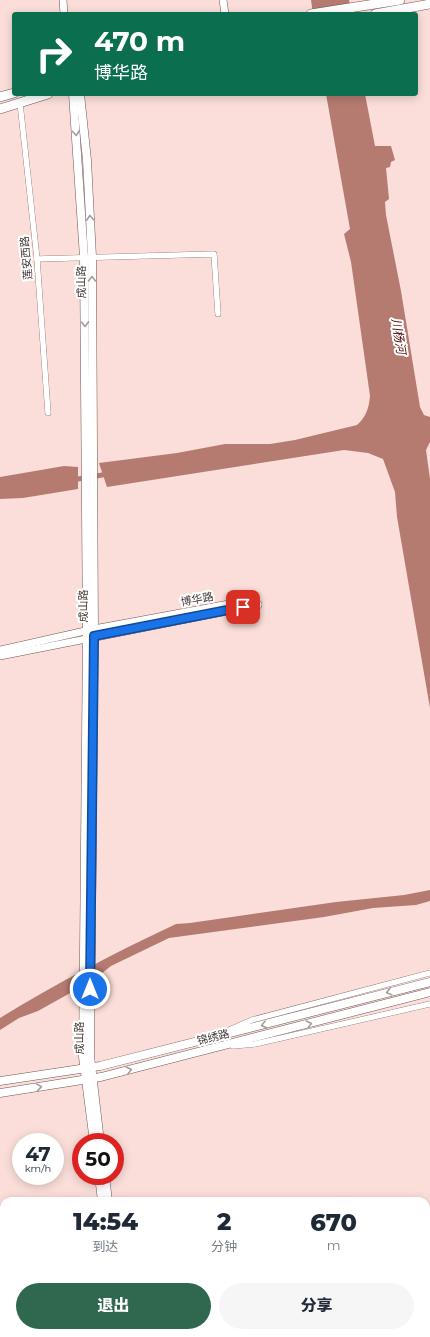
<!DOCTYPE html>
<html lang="zh">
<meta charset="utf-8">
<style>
body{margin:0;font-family:Montserrat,"Noto Sans SC",sans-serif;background:#f6f6f7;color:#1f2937;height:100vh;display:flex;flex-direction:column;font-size:15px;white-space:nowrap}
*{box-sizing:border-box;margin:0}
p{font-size:13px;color:#747a83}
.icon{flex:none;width:22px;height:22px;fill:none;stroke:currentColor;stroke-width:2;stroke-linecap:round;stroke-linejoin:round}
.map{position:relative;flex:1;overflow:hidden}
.drawer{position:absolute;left:0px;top:1197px;width:430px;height:140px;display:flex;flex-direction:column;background:#fff;border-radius:12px 12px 0 0;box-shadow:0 2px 10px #0003}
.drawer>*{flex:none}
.banner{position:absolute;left:12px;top:12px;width:406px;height:84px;border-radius:4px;box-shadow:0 2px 10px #0003;background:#0b6e4f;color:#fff;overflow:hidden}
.speed{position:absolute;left:12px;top:1133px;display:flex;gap:8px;font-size:20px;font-weight:700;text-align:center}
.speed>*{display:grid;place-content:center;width:52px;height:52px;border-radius:50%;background:#fff;box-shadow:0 2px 10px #0003;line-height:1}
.speed small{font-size:10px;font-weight:400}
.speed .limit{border:6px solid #d22;background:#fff;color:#111}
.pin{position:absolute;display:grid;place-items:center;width:34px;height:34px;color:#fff;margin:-17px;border-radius:8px;box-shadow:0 2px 6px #0006}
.me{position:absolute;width:44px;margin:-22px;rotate:0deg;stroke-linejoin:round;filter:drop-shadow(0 0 3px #0008)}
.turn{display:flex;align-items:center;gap:14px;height:84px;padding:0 16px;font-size:18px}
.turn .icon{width:52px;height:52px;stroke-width:2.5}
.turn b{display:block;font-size:28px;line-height:34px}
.eta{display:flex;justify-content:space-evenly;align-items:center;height:68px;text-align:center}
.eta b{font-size:24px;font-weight:800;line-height:28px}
.primary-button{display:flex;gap:8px;margin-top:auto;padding:8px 16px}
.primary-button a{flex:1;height:46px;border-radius:24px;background:#30684f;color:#fff;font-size:16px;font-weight:800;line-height:46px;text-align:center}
.primary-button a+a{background:#f6f6f7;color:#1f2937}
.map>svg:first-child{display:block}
.water{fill:#b57b71}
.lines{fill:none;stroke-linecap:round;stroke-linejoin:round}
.canal{stroke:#b57b71;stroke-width:5}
.minor-casing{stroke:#6f5652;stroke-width:6}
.tertiary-casing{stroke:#6f5652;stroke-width:8}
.secondary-casing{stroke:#6f5652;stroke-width:9}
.primary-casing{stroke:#6f5652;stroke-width:10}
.minor{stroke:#fff;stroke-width:5.5}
.tertiary{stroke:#fff;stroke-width:7}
.secondary{stroke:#fff;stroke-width:8}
.primary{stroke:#fff;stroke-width:9}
.oneway{stroke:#a29c9a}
.route-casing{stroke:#114b97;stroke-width:10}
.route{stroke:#1a73e8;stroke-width:7}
.labels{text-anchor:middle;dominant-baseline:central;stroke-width:4;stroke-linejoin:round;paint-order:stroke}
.street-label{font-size:11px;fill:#443836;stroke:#fff}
.water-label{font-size:12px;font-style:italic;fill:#560e08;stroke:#fff}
</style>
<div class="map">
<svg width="430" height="1337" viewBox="0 0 430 1337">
<rect width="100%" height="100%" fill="#fbded9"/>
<!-- water -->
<g class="water">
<polygon points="311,0 349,0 352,14 313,14"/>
<path d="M326,94H365L375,146H391L395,160L391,162L390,167L386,168L389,199L385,202L386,215L401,291L420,407L424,415L430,417V442L426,450L430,479V708L397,517L395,492L383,459L368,453L344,450L107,487L99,463L177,453L225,444H270L295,440L357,425C366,417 369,408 370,396L351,262L344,234L350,229Z"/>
<polygon points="64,466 78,467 78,489 23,498 0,499 0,477"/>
<path d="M430,890V901L416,905L373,908L324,917L169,938L111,966L97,977L72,992L38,1011L19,1018L0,1030V1018C57,983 116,952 176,924L190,923L336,902L404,895Z"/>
</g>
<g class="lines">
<!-- canal -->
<polyline class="canal" points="72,480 108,474"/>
<!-- minor casing -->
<g class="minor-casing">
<g id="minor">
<polyline points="20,103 37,259 48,413"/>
<polyline points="37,259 214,254 218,314"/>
<polyline points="229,1030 252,1020 430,973"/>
<polyline points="233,1046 255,1044 430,1004"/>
<polyline points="426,1325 430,1324"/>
<polyline points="382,1337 396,1333"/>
</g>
</g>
<!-- tertiary casing -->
<g class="tertiary-casing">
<g id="tertiary">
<polyline points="63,0 64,14"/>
<polyline points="223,0 225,14"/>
<polyline points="0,650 94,629 245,601 252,601 258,604"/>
<polyline points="0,656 258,605"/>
<polyline points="419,1337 430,1334"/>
</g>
</g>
<!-- secondary casing -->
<g class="secondary-casing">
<g id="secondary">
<polyline points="73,94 84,257 87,637 83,1057 94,1142"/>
<polyline points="80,94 87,160 92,257 94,636 90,1056 100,1142"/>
<polyline points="0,1081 100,1066 430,982"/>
<polyline points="0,1093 101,1077 430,992"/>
<polyline points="99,1176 102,1201"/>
<polyline points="105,1176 108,1201"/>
<polyline points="122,1333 123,1337"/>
<polyline points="129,1333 130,1337"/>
</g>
</g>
<!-- primary casing -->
<g class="primary-casing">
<g id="primary">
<polyline points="311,14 400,0"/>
<polyline points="375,14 430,4"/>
<polyline points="0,97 14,93"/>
<polyline points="0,109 48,94"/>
</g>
</g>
<!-- minor -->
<use href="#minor" class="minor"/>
<!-- tertiary -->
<use href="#tertiary" class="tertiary"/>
<!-- secondary -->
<use href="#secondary" class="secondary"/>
<!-- primary -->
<use href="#primary" class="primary"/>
</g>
<!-- one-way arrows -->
<defs><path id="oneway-chevron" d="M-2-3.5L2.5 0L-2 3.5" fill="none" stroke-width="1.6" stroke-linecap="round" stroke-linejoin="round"/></defs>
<g class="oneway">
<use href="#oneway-chevron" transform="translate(76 133) rotate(85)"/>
<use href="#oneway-chevron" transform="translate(90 218) rotate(-93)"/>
<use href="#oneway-chevron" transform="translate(92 279) rotate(-90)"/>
<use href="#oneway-chevron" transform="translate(85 324) rotate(89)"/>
<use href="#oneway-chevron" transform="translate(389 992) rotate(165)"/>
<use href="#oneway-chevron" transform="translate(309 1024) rotate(-14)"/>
<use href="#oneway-chevron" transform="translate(264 1025) rotate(166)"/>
<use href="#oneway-chevron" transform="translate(129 1070) rotate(-14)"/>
<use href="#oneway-chevron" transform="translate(39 1087) rotate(-9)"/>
</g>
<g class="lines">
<!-- route casing -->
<g class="route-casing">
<polyline id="route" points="90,989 94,636 243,607"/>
</g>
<!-- route -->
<use href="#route" class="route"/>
</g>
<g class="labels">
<!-- street labels -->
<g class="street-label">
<text transform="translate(26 258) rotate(-95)">莲安西路</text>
<text transform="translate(81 282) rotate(-90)">成山路</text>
<text transform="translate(197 599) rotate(-11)">博华路</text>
<text transform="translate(83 606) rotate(-90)">成山路</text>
<text transform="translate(213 1037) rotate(-14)">锦绣路</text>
<text transform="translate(79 1038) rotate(-90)">成山路</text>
</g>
<!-- water labels -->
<g class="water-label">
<text transform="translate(399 336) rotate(81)">川杨河</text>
</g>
</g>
</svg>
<div class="speed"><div>47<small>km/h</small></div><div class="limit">50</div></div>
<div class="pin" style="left:243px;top:607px;background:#d93025"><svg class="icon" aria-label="arrive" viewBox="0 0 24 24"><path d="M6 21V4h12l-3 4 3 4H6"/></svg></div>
<svg class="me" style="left:90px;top:989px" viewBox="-20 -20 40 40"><circle r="17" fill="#1a73e8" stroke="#fff" stroke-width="3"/><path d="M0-11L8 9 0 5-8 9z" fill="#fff"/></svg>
<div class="banner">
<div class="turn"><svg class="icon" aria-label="right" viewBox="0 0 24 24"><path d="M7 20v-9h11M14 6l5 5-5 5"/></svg><div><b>470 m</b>博华路</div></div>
</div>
<section class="drawer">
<div class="eta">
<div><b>14:54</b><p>到达</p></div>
<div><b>2</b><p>分钟</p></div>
<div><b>670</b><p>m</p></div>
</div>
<div class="primary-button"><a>退出</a><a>分享</a></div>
</section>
</div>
